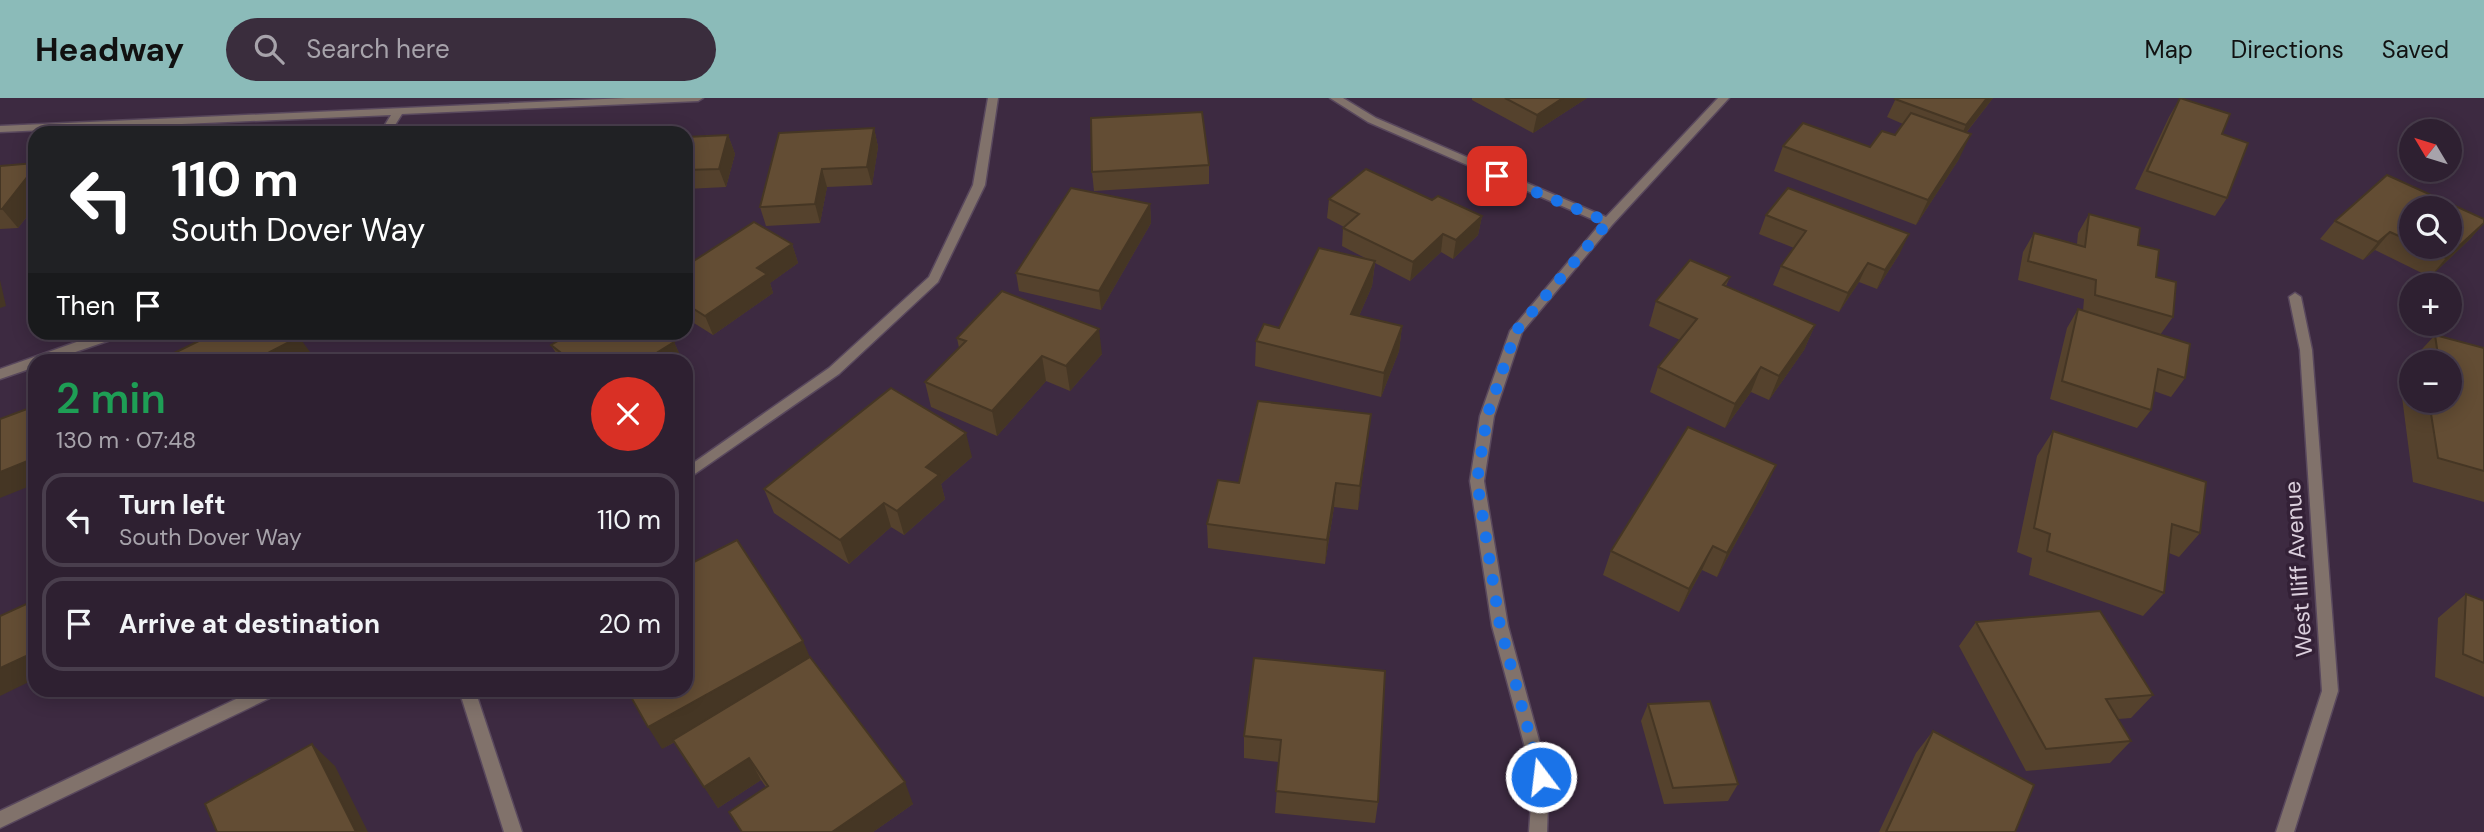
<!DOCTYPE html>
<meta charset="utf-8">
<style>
body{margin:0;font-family:"DM Sans",sans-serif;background:#3a2d3d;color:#f1f3f6;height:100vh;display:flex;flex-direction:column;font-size:26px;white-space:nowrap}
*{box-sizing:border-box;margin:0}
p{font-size:23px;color:#a7a3ab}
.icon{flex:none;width:38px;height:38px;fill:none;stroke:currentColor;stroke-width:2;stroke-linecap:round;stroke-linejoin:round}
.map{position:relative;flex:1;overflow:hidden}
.sheet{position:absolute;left:28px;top:256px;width:665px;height:343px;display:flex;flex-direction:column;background:#2e2031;border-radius:21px;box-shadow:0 4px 18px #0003,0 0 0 2px #493e4d}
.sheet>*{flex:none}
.top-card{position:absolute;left:28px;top:28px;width:665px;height:214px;border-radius:21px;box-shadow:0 4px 18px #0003,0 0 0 2px #493e4d;background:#202124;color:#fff;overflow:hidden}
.needle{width:46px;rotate:308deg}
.fabs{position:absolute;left:2399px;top:21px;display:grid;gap:14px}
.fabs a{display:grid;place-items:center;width:63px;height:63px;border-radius:50%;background:#2e2031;box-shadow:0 4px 18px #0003,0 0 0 2px #493e4d;font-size:35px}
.pin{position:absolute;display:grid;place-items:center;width:60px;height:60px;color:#fff;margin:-30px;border-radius:14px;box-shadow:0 4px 10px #0006}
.me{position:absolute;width:77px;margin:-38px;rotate:345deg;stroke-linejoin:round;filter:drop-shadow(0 0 5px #0008)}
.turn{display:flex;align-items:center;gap:24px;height:147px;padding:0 28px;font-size:32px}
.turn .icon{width:91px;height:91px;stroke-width:2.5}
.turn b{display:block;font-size:49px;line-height:60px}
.then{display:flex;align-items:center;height:66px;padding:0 28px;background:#0003;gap:14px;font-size:26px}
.round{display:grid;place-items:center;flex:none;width:74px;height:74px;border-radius:37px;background:#3a2d3d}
.headline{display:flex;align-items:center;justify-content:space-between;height:119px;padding:0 28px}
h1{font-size:42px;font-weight:600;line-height:52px;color:#1e9e55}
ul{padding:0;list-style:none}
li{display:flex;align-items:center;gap:21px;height:94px;margin:0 14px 10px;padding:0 14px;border:4px solid #493e4d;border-radius:21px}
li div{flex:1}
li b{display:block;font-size:26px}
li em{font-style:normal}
header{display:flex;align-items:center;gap:42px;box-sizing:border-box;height:98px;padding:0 35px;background:#8bbbb9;color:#111}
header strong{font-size:33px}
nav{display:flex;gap:38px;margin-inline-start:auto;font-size:24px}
.search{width:490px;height:63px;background:#3a2d3d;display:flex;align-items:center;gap:18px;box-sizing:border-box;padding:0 24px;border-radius:38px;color:#a7a3ab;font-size:26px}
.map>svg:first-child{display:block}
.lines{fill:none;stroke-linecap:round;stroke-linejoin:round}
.street-casing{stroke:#59485d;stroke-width:3}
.street{fill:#81726b;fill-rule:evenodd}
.wall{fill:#55422d;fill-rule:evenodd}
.shaded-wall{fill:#453624}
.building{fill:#634d34;stroke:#453624;stroke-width:2}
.route{stroke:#1a73e8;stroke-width:12;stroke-dasharray:0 21.6}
.labels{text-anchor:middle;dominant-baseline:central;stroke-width:7;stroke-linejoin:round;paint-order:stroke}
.street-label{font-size:23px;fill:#dbcfdd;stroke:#332036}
</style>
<header>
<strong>Headway</strong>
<div class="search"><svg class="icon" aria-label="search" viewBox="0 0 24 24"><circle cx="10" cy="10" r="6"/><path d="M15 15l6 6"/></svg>Search here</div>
<nav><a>Map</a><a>Directions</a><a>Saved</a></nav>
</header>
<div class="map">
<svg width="2484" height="734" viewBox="0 0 2484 734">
<rect width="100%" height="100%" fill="#3d2a41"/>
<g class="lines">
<!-- street casing -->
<g class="street-casing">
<g id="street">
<polygon points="626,0 703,0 698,3 402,16 390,35 380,35 391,17 0,34 0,28"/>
<polygon points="988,0 998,0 985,87 938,184 839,276 686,382 686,370 829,270 929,179 973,87"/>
<polygon points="1330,0 1343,0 1376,20 1606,119 1718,0 1729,0 1612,127 1522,234 1494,318 1484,383 1508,528 1549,679 1547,734 1529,734 1533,679 1492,528 1470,383 1480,318 1510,233 1601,125 1368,24"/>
<polygon points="2295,195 2301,199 2312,252 2338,593 2294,734 2276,734 2322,593 2300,252 2289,199"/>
<polygon points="105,234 126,234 125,237 52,262 35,262 35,269 0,281 0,271"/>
<polygon points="255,592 278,592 276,597 0,730 0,713"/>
<polygon points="459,592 475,592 522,734 504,734"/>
</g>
</g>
<!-- street -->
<use href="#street" class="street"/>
</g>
<!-- wall -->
<g class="wall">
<polygon points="1472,0 1587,0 1533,35 1472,2"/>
<polygon points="1896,0 1993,0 1966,35 1959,61 1916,127 1774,73 1783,48 1870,49 1895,37 1903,26 1887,19"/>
<polygon points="2180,0 2222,36 2227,100 2215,118 2135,91 2169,19"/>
<polygon points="874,30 878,49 872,87 827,89 820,125 766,128 760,109"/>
<polygon points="728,37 735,56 726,89 686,91 686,39"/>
<polygon points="35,65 35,108 18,130 0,131 0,68"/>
<polygon points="1209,67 1209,86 1094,93 1092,74"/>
<path d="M2387,77L2484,121V125L2470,141L2430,179L2375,152L2363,162L2320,141L2335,123ZM2412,110H2450V149H2412Z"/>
<polygon points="1329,101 1432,102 1482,118 1478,137 1453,161 1441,154 1410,183 1375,165 1372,188 1359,218 1402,228 1399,253 1381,299 1255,268 1256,243 1279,230 1367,161 1342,148 1343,130 1344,129 1327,120"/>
<polygon points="1150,106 1151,125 1101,212 1019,193 1016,175"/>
<polygon points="2089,116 2138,147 2156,179 2173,219 2160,237 2185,280 2171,299 2154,293 2151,312 2137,330 2050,301 2067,230 2078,211 2083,213 2084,201 2018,182 2023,154 2034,135 2077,146 2078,135"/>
<polygon points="1766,117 1900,155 1877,191 1859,184 1839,214 1773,187 1781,168 1794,150 1759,136"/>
<polygon points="792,146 798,165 770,185 773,195 713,237 686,220 686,168"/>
<polygon points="1730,179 1726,188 1815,227 1804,252 1769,302 1751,294 1725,330 1650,294 1658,269 1680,242 1649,228 1656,203"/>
<polygon points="2435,237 2484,250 2484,404 2413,384 2402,299 2412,289 2412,303 2450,303 2450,264 2412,264 2412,262"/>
<polygon points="957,240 1102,256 1070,293 1046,283 997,338 931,309 925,284 959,250"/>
<polygon points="674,244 682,262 560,262 551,247"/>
<polygon points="1371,316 1358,412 1334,409 1325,466 1208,450 1207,426 1239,385"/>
<polygon points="2053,333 2200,435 2179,459 2169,455 2164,495 2143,518 2029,477 2032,460 2017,454 2037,358"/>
<polygon points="972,359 941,386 945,401 904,437 891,429 849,466 774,415 764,391"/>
<polygon points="1776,367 1765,391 1717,479 1702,472 1679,514 1603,477 1611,453"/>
<polygon points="2466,496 2484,503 2484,599 2435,579 2438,520"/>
<polygon points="1976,524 2153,597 2131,620 2118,621 2131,643 2110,665 2026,673 1959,548"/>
<polygon points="810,559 913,706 873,734 741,734 766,689 761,682 718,710 675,644 662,651"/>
<polygon points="1254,560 1378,704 1375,725 1275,715 1279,664 1244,660 1244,638"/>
<polygon points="1648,606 1738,686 1728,703 1664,706 1641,623"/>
<polygon points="1933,633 2015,734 1879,734 1916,655"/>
</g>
<!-- shaded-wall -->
<g class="shaded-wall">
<polygon points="1563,0 1587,0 1533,35 1537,17"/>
<polygon points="1987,0 1993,0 1957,46 1966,27"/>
<polygon points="874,30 878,49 872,87 867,69"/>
<polygon points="1971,36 1959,61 1916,127 1928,102"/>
<polygon points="728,37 735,56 726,89 719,71"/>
<polygon points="35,69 35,108 18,130 2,111"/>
<polygon points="822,71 827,89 820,125 815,106"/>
<polygon points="1150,106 1151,125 1101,212 1099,193"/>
<polygon points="1482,118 1478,137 1453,161 1456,142"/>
<polygon points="2484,125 2470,141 2430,179 2446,160"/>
<polygon points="2390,134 2375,152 2363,162 2378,144"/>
<polygon points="1443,136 1441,154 1410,183 1413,164"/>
<polygon points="1909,136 1900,155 1877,191 1885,172"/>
<polygon points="792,146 798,165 770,185 773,195 713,237 705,218 757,170"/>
<polygon points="1375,163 1372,188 1349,241 1351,216"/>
<polygon points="1868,165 1859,184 1839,214 1848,195"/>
<polygon points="0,182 6,208 0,210"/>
<polygon points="1815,227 1804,252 1769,302 1779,278"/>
<polygon points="1402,228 1399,253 1381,299 1384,275"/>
<polygon points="1099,231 1102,256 1070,293 1066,268"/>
<polygon points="299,239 313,258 304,262 260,262 258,260"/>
<polygon points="674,244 682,262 645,262"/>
<polygon points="1042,258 1046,283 997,338 992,313"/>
<polygon points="1761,269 1751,294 1725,330 1735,306"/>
<polygon points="1371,316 1368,341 1358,412 1360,388"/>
<polygon points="966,335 972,359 941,386 945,401 904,437 897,413 926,369"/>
<polygon points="35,360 35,386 0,400 0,374"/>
<polygon points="1776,367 1765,391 1717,479 1727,455"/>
<polygon points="1336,385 1334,409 1325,466 1327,442"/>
<polygon points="884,405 891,429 849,466 840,442"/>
<polygon points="1713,448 1702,472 1679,514 1689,491"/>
<polygon points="803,543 813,566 662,651 648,629"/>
<polygon points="35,554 35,581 0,598 0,570"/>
<polygon points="312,646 335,668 368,734 356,734"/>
<polygon points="749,660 761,682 718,710 704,689"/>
<polygon points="905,684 913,706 873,734 832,734"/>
</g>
<!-- building -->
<g class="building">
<polygon points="1505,0 1563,0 1537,17"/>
<polygon points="1896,0 1987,0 1966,27 1895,1"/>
<polygon points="2180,0 2230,16 2222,36 2248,45 2227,100 2147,73"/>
<polygon points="1202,14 1209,67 1092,74 1091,20"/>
<polygon points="1911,15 1971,36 1928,102 1783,48 1803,25 1870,49 1882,33 1895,37"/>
<polygon points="874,30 867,69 822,71 815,106 760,109 779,35"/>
<polygon points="728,37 719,71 686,72 686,39"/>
<polygon points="35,65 35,69 2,111 0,111 0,68"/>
<polygon points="1366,71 1432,102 1438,98 1482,118 1456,142 1443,136 1413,164 1343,130 1359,116 1329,101"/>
<polygon points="2387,77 2484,121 2484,125 2446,160 2422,149 2450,149 2450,110 2412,110 2412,144 2390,134 2378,144 2335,123"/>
<polygon points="1071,90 1150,106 1099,193 1016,175"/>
<polygon points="1788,90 1909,136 1885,172 1868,165 1848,195 1781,168 1806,133 1766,117"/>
<polygon points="2089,116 2140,130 2138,147 2159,152 2156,179 2176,184 2173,219 2095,197 2096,182 2028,163 2034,135 2085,149"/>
<polygon points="754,124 792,146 757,170 767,176 705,218 686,206 686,168"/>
<polygon points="1319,150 1375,163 1351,216 1402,228 1384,275 1256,243 1264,226 1279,230"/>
<polygon points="1690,162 1730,179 1723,187 1815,227 1779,278 1761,269 1735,306 1658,269 1697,221 1656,203"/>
<polygon points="1002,193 1099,231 1066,268 1042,258 992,313 925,284 966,243 957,240"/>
<polygon points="2078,211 2190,246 2185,280 2158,271 2151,312 2062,283"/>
<polygon points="217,234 295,234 299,239 258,260 261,262 160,262"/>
<polygon points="573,234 661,234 674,244 645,262 567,262 569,261 551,247"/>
<polygon points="2435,237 2484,250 2484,373 2438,360 2429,303 2450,303 2450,264 2439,264"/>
<polygon points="891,290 966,335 926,369 939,377 897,413 884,405 840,442 764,391"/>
<polygon points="1258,303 1371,316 1360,388 1336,385 1327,442 1207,426 1218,382 1239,385"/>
<polygon points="35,308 35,360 0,374 0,321"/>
<polygon points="1688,329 1776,367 1727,455 1713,448 1689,491 1611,453"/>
<polygon points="2053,333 2206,384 2200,435 2172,426 2164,495 2047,453 2050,436 2034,430"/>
<polygon points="737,442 803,543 648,629 627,592 686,592 686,468"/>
<polygon points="2466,496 2484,503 2484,565 2463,556"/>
<polygon points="35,502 35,554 0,570 0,518"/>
<polygon points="2100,513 2153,597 2106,601 2131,643 2046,651 1976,524"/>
<polygon points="810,559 905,684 832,734 742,734 729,714 768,688 749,660 704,689 673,642"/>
<polygon points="1254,560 1385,573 1378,704 1276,693 1281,642 1244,638"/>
<polygon points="1710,603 1738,686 1673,690 1648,606"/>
<polygon points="1933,633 2034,687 2015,734 1886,734"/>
<polygon points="312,646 356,734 217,734 205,706"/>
</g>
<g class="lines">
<!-- route -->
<polyline class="route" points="1497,78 1608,124 1516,233 1487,318 1477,383 1500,528 1541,679"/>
</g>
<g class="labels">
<!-- street labels -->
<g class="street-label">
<text transform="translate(2298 471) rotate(-94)">West Iliff Avenue</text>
</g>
</g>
</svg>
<div class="fabs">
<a><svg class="needle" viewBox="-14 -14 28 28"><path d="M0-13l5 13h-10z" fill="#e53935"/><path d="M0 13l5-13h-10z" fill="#a7a3ab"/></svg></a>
<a><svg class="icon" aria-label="search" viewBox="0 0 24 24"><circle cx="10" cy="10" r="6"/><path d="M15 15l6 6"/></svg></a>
<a>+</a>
<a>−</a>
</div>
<div class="pin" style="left:1497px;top:78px;background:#d93025"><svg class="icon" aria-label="arrive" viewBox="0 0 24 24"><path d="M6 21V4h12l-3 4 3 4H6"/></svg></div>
<svg class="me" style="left:1541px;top:679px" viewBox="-20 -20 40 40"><circle r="17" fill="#1a73e8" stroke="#fff" stroke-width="3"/><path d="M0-11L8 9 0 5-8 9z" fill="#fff"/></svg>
<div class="top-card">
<div class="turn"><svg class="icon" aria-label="left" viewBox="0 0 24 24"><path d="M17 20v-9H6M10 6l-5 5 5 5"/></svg><div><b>110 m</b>South Dover Way</div></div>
<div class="then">Then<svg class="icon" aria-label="arrive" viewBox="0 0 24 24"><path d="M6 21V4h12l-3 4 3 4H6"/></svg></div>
</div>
<section class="sheet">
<div class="headline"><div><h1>2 min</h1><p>130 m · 07:48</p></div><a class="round" style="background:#d93025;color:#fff"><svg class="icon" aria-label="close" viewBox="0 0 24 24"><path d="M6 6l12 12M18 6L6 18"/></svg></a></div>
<ul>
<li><svg class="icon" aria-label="left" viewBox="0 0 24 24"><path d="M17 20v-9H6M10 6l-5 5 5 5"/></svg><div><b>Turn left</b><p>South Dover Way</p></div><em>110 m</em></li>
<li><svg class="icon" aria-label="arrive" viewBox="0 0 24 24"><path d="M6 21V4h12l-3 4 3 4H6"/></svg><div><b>Arrive at destination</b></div><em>20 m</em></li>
</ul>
</section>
</div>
